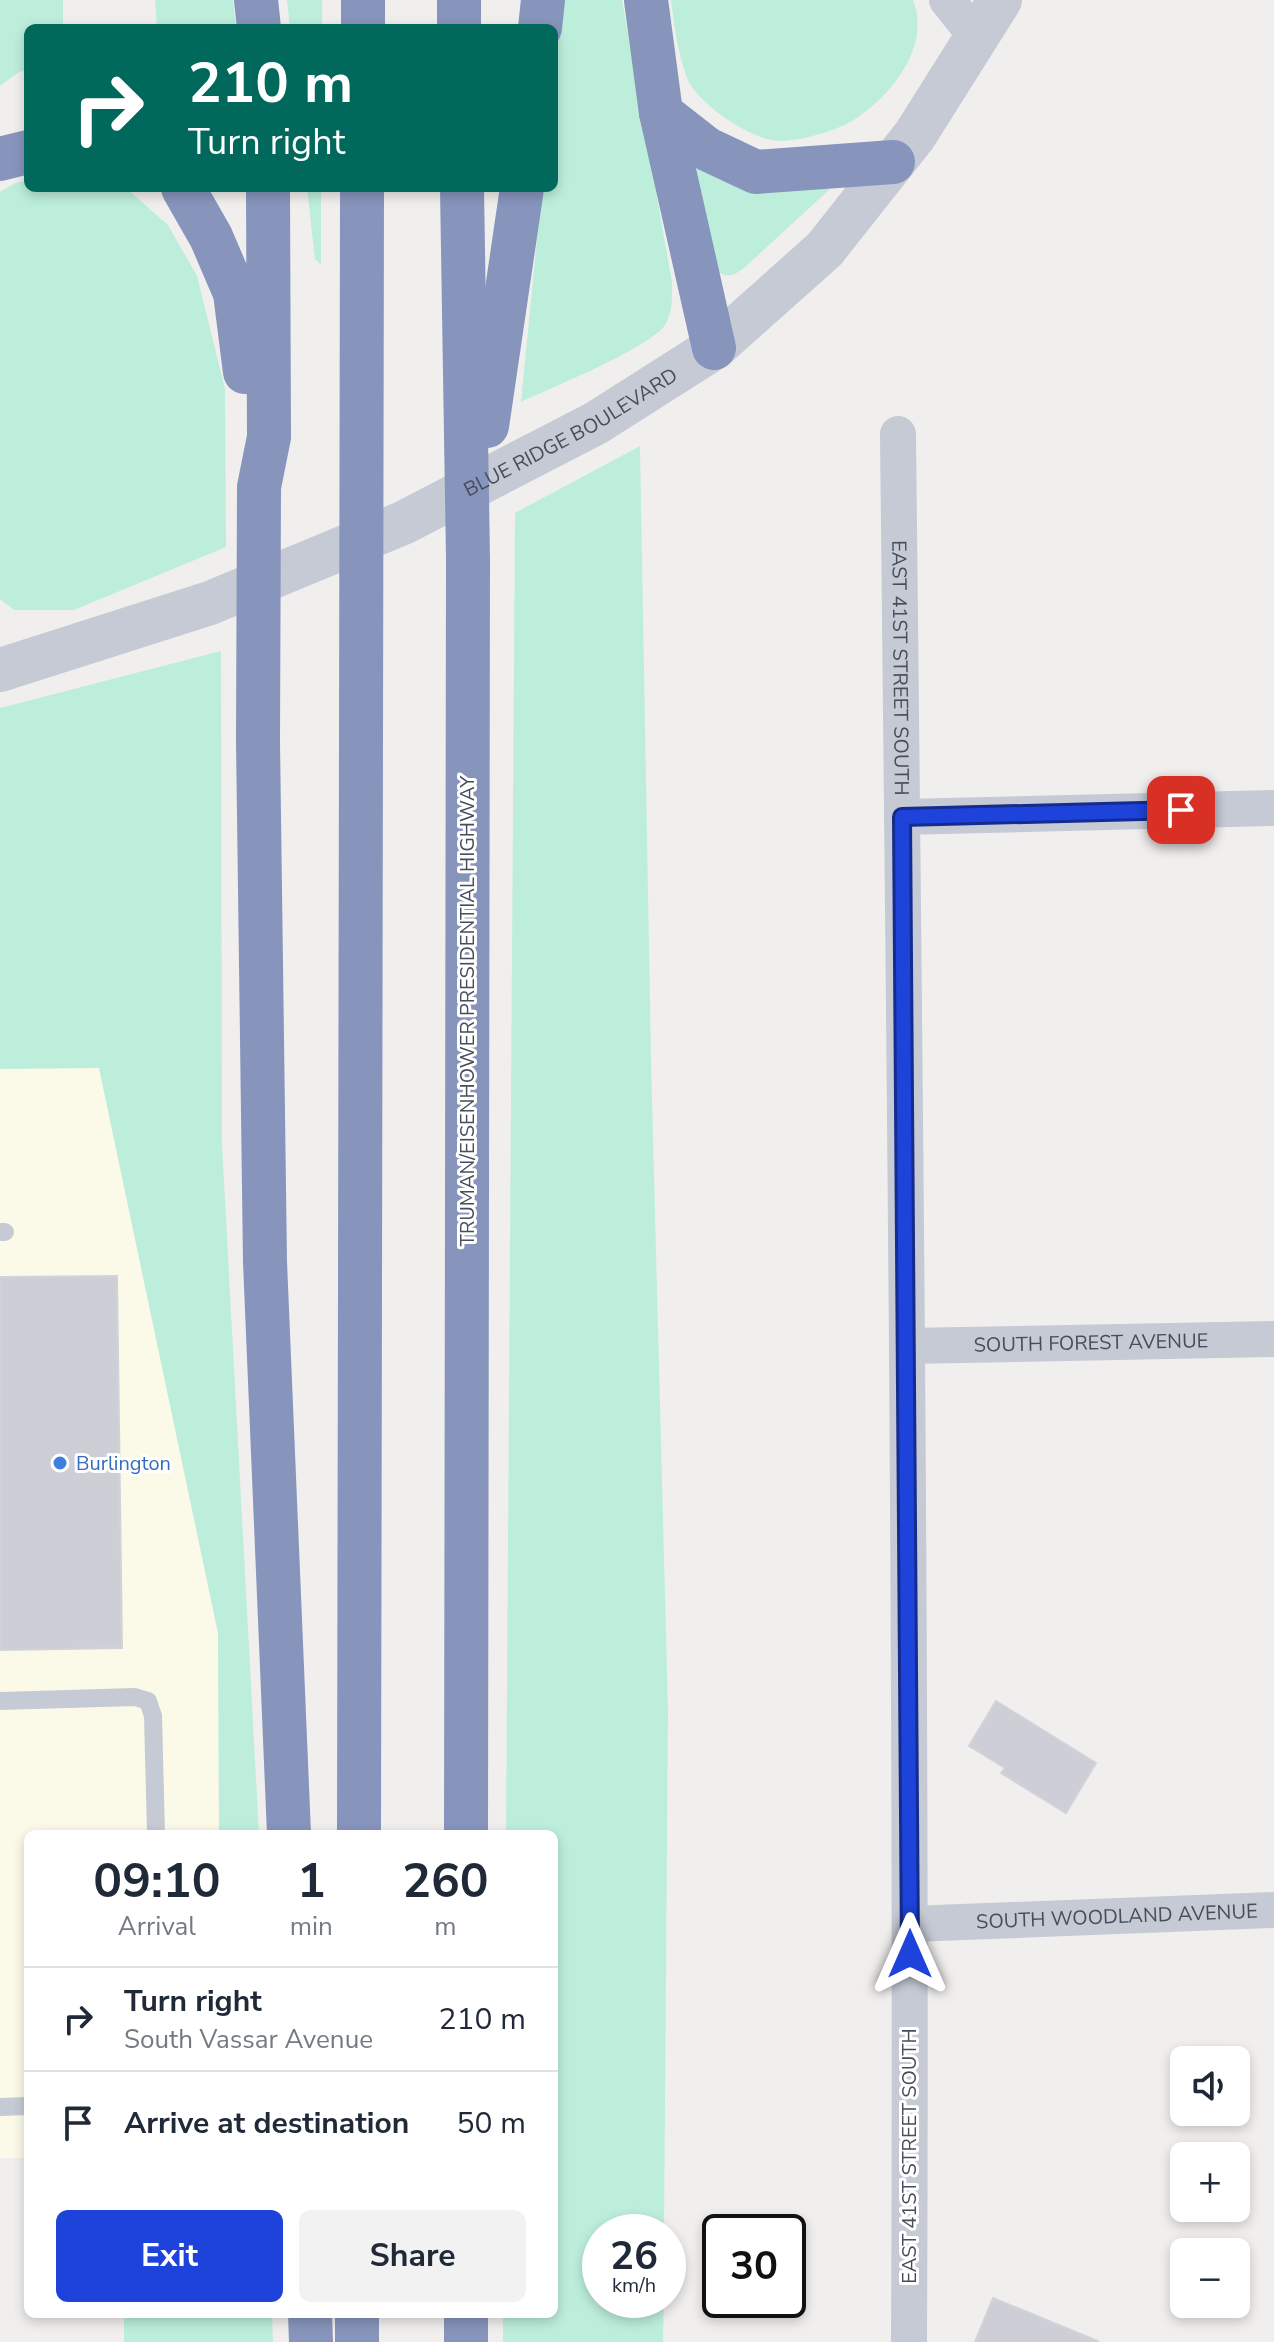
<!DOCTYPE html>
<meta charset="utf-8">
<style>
body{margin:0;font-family:"Nunito Sans",sans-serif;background:#f2f2f3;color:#1f2937;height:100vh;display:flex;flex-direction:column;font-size:30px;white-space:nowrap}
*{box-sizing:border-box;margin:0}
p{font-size:26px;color:#747a83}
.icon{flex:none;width:44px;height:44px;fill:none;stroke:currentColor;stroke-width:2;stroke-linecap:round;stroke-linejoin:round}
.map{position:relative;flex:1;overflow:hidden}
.panel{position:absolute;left:24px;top:1830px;width:534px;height:488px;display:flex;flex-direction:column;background:#fff;border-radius:12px;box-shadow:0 4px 12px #0003}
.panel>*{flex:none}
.hud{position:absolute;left:24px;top:24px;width:534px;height:168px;border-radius:12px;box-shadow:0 4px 12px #0003;background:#00695c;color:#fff;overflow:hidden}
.controls{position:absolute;left:1170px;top:2046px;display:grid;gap:16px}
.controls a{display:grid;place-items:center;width:80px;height:80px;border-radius:12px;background:#fff;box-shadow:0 4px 12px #0003;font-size:40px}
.speed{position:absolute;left:582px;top:2214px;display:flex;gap:16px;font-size:40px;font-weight:700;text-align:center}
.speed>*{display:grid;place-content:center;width:104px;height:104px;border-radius:50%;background:#fff;box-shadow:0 4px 12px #0003;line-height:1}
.speed small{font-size:20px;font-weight:400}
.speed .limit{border:4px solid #111;border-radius:12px;background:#fff;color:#111}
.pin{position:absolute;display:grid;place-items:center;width:68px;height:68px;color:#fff;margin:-34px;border-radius:16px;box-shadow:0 4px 12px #0006}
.me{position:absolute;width:88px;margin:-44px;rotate:0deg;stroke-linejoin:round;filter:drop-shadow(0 0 6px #0008)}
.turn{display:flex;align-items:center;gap:28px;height:168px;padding:0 32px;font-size:36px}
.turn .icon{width:104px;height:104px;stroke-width:2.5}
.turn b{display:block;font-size:56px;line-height:68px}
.eta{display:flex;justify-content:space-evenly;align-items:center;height:136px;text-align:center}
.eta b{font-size:48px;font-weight:700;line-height:56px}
.cta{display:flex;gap:16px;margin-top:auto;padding:16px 32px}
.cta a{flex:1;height:92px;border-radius:12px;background:#1e43db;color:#fff;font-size:32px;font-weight:700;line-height:92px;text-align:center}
.cta a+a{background:#f2f2f3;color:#1f2937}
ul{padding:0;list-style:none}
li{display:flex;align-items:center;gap:24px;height:104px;padding:0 32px;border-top:2px solid #e0e1e3}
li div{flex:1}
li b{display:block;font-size:30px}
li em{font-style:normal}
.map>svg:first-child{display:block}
.commercial{fill:#fbfae8}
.green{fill:#bdeedb}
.building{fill:#cecfd6;stroke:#d2d3da;stroke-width:2}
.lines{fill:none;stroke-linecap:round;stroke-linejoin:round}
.service{stroke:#c5cad5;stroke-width:18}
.minor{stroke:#c5cad5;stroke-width:36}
.tertiary{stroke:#c5cad5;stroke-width:44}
.motorway{stroke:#8794bc;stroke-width:44}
.route-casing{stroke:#142c8e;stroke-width:20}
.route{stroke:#1e43db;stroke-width:14}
.shop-dot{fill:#3f7fe0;stroke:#fff;stroke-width:3}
.labels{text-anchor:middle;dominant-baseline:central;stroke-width:6;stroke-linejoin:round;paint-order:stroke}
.street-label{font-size:20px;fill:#474d5b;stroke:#fff}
.shop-label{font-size:20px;fill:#366cbe;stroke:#fff;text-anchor:start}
</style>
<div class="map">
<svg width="1274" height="2342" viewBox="0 0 1274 2342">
<rect width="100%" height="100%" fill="#f1efee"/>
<!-- commercial -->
<polygon class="commercial" points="99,1067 218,1633 219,1834 28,1834 28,2158 0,2158 0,1069"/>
<!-- green -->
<g class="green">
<polygon points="0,0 63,0 63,28 28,28 28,70 19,72 0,86"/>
<polygon points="155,0 233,0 236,28 157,28"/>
<polygon points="287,0 322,0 322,28 290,28"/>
<path d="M562,0H622L672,282C672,297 673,311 665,325C651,347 549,389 521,402L542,188H554V75Z"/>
<path d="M671,0H913C932,46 890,98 852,121C833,132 802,140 781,141C761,141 741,128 725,118C712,109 693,93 687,78C678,54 674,25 671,0Z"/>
<path d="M694,156L794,189H830L743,269C730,278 725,277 713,269Z"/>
<polygon points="28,181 28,188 126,188 168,225 197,276 225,389 226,547 74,610 14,610 0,599 0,192 15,183"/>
<polygon points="307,188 321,188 321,265 315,259"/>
<polygon points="640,446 651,1059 668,1711 664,2232 600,2232 600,2300 664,2300 663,2342 503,2342 503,2314 554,2314 554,1834 506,1834 515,513"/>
<polygon points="221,651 222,1144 259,1834 219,1834 218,1633 99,1068 0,1069 0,708"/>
<polygon points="124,2314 272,2314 273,2342 124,2342"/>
</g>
<!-- building -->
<g class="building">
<polygon points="117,1276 122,1648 0,1650 0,1277"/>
<polygon points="996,1701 1096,1763 1066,1813 1001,1773 1005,1768 969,1746"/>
<polygon points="993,2298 1098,2341 1097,2342 975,2342"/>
</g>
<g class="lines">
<!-- service -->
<g class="service">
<polyline points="0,1232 5,1232"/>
<polyline points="0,1701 135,1697 148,1701 153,1716 156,1834"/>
<polyline points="0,2107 28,2106"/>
</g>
<!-- minor -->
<g class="minor">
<polyline points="947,0 975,35"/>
<path id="s1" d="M898,434C905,1070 912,1706 909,2342"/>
<polyline points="902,817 1274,808"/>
<path id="s2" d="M907,1346L1274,1339"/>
<path id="s3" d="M911,1924L1274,1910"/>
</g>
<!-- tertiary -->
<path class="tertiary" id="s4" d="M0,670L210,603L403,523L596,423L714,348L825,249L915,135L1000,0"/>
<!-- motorway -->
<g class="motorway">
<polyline points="256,0 259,28"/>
<polyline points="459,0 459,28"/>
<polyline points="646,0 661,113 714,348"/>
<polyline points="363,28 363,0"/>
<polyline points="540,28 543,0"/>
<polyline points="661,113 707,149 756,172 893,162"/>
<polyline points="0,159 28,152"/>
<polyline points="183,188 211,237 235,293 245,372"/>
<polyline points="268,188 269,437 259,487 258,741 265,1262 289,1834"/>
<polyline points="462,188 468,559 466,1834"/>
<polyline points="487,426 522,188"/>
<polyline points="359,1834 362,188"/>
<polyline points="310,2314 311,2342"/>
<polyline points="357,2342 357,2314"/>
<polyline points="466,2342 466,2314"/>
</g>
</g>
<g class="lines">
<!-- route casing -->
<g class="route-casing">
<polyline id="route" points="910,1954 902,817 1181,810"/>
</g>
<!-- route -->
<use href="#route" class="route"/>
</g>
<!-- markers -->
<circle class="shop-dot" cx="60" cy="1463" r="8"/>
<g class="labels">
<!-- street labels -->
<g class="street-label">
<text stroke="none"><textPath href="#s4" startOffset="620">BLUE RIDGE BOULEVARD</textPath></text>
<text stroke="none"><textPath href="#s1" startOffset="234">EAST 41ST STREET SOUTH</textPath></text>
<text transform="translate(467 1011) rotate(-90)">TRUMAN/EISENHOWER PRESIDENTIAL HIGHWAY</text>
<text stroke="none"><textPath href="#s2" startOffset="184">SOUTH FOREST AVENUE</textPath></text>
<text stroke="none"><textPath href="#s3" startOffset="206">SOUTH WOODLAND AVENUE</textPath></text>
<text transform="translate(909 2156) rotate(-90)">EAST 41ST STREET SOUTH</text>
</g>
<!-- shop labels -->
<g class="shop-label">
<text x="76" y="1463">Burlington</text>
</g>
</g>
</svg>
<div class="controls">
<a><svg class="icon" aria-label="sound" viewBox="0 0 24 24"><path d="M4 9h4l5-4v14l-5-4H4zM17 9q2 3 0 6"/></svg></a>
<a>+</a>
<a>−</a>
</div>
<div class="speed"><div>26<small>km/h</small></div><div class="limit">30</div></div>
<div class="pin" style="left:1181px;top:810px;background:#d93025"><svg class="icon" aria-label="arrive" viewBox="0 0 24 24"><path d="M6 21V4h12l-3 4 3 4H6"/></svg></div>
<svg class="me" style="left:910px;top:1954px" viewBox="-20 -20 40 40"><path d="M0-17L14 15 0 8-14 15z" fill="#1e43db" stroke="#fff" stroke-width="4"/></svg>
<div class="hud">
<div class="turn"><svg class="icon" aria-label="right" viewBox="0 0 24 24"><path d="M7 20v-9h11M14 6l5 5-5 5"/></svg><div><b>210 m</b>Turn right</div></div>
</div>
<section class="panel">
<div class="eta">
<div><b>09:10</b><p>Arrival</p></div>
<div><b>1</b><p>min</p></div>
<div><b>260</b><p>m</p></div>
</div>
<ul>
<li><svg class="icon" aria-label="right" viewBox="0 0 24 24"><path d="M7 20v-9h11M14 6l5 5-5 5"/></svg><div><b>Turn right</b><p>South Vassar Avenue</p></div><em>210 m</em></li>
<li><svg class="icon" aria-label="arrive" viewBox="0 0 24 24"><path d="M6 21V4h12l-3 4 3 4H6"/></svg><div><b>Arrive at destination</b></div><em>50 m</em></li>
</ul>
<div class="cta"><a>Exit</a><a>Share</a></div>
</section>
</div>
